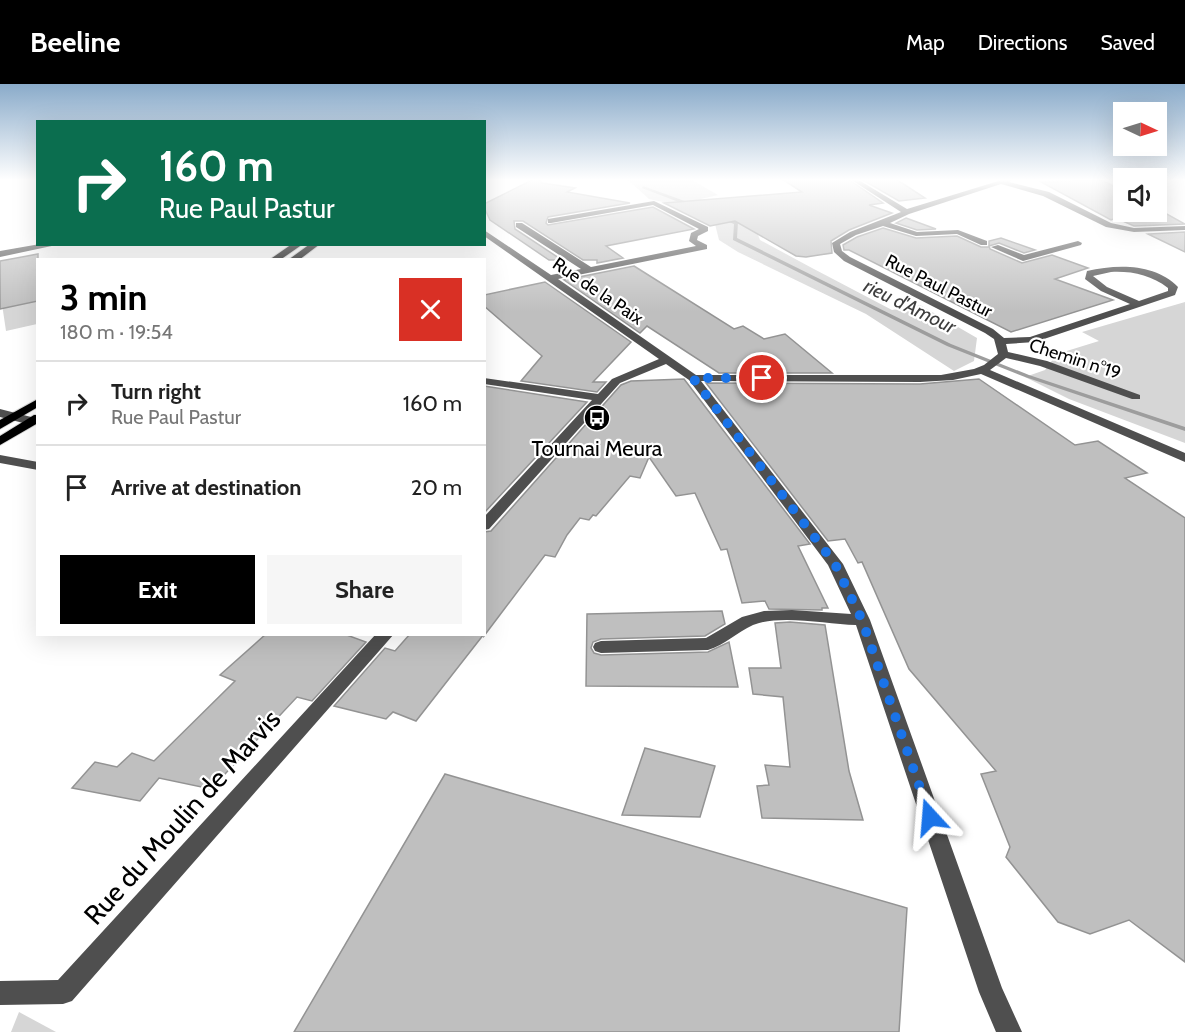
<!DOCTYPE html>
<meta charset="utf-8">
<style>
body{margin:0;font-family:Cabin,sans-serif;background:#f6f6f6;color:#222;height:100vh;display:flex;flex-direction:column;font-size:22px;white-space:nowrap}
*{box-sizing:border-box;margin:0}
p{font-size:20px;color:#767676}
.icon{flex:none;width:33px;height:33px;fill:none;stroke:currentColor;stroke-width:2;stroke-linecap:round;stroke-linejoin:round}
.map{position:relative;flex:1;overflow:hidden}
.sheet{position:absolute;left:36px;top:174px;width:450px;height:378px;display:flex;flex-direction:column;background:#fff;border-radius:0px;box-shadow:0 6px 24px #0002}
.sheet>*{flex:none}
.banner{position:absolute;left:36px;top:36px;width:450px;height:126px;border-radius:0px;box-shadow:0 6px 24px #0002;background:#0b6e4f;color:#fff;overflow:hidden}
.needle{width:39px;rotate:94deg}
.buttons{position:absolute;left:1113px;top:18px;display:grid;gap:12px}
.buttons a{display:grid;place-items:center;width:54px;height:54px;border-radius:0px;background:#fff;box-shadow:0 6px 24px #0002;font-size:30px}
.pin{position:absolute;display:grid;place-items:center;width:51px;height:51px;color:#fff;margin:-26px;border:3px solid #fff;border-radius:50%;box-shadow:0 2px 6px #0007}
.me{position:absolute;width:66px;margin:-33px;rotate:341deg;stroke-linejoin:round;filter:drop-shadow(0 0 4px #0008)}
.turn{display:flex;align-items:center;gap:21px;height:126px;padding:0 24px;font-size:27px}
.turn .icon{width:78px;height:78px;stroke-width:2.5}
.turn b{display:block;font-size:42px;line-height:51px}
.round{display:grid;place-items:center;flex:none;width:63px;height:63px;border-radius:0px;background:#f6f6f6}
.overview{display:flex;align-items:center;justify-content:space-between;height:102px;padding:0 24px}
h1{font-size:36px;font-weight:700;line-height:45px;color:#000}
.primary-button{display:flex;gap:12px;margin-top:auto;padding:12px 24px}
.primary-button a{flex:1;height:69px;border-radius:0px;background:#000;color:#fff;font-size:24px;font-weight:700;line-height:69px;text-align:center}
.primary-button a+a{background:#f6f6f6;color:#222}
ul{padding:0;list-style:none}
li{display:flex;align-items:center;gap:18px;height:84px;padding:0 24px;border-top:2px solid #e0e0e0}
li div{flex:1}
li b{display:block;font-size:22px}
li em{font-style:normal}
header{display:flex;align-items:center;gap:36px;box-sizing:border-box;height:84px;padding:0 30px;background:#000;color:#fff}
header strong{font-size:28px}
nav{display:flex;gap:33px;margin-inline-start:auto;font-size:21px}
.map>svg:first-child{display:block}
.green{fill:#d6d6d6}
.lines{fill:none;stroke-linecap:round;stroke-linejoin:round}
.stream{fill:#9d9d9d;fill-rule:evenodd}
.building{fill:#bfbfbf;stroke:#939393;stroke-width:1.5}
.major-casing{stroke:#dbdbdb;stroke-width:2}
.minor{fill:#4f4f4f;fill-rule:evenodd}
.major{fill:#000;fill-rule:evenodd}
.route{stroke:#1a73e8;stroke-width:10;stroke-dasharray:0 18}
.labels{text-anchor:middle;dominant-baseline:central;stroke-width:4.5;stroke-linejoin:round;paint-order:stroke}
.far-street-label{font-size:18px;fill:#000;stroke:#fff}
.far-water-label{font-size:20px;font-style:italic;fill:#3e3e3e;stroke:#fff}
.poi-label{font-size:22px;fill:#000;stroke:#fff}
.near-street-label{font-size:27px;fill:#000;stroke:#fff}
</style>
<header>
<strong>Beeline</strong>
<nav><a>Map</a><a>Directions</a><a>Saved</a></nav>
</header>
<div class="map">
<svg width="1185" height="948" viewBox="0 0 1185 948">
<rect width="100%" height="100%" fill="#fff"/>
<!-- green -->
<g class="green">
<polygon points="627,95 690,95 718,111 701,115 709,124 753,138 760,156 812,184 892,226 920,221 977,254 974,277 954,287 866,230 738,168 719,156 715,140 682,122 649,115"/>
<polygon points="33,218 37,218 37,240 6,247 2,220"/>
<polygon points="1185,218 1185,359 1069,315 1025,293 1045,286 1057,270 1099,257 1082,248"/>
<polygon points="19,928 56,948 11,948"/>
</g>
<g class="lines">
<!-- stream -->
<g class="stream">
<polygon points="643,102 693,120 693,121 689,122 642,104"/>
<polygon points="719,132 738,138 737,154 951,260 1029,291 1185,343 1185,347 1025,293 947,262 733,156 734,140 719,134"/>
</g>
</g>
<!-- building -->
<g class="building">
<polygon points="534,95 539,95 542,99 575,104 567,108 630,119 548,133 546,139 548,141 653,123 694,145 606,162 623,174 597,179 597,176 583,176 523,137 514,137 515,145 562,176 549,176 490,136 484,123 484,120"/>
<polygon points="782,95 848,95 883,119 869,121 892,129 849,146 831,157 832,169 806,173 796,172 735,137 710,142 664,119 802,108"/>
<polygon points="861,95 896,95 925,114 899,117"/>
<polygon points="1101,96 1124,107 1124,128 1156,128 1156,124 1185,140 1134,142 1116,134 1111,136 1041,98"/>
<polygon points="906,134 936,145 917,146 896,139"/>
<polygon points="883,144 916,154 957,152 981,163 989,163 989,157 1001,154 1035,166 1024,169 999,159 989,162 990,165 1022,179 1052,171 1088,184 1055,195 1113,216 1011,248 849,166 844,166 843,161 857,153"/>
<polygon points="1185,148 1185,168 1148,150"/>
<polygon points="38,170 38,217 0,225 0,177"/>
<polygon points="634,182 734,245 743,242 764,255 785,250 832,289 719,289 647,242 640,249 564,196"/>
<polygon points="545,198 631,258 593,298 606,298 597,308 521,297 542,272 484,222 484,211"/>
<polygon points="684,295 810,460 798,462 828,524 822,524 822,526 769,525 765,517 742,519 727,465 721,466 695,409 676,412 649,373 640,394 630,392 596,432 593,431 589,436 580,434 567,451 555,473 545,471 484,552 484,448 491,447 621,301 631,297"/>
<polygon points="979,295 1075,361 1098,357 1147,389 1125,394 1185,434 1185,878 1129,836 1090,850 1058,838 1006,773 1010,763 981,690 996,687 909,585 862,478 858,479 845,455 828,457 706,299 920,300"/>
<polygon points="484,302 587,318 484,429"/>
<polygon points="722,527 725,540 705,552 601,555 593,558 591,564 594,569 601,571 708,568 729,558 738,603 586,602 587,530"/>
<polygon points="790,538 825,541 849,687 863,736 762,734 757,702 769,701 765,681 790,683 788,662 783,613 753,610 749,584 781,584 775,539"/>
<polygon points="266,550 344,550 366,558 312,617 297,613 211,705 159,694 140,717 72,704 95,678 117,683 132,669 154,677 235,597 220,591"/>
<polygon points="410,550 484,550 416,637 393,628 386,635 334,622 385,564 395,567"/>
<polygon points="645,664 715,682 700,733 622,731"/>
<polygon points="445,690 907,824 899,948 294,948"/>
</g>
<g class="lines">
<!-- major casing -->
<g class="major-casing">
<g id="major">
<polygon points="292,160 303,160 280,176 269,176"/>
<polygon points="310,160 320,160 299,176 288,176"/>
<polygon points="38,315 38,323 0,345 0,336"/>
<polygon points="34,331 38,331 38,339 0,361 0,352"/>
</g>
</g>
<!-- minor -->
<g class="minor">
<path d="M850,95H857L907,125L1005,95H1014L1009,98L1049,108L1111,139L1134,144L1185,142V146L1134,148L1106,143L1043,112L1001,100L909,130L890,139L917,148L958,146L987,157V161H981L957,150L916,152L883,142L856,151L840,160L842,167L850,173L993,245L1004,254L1030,253L1130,220L1101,207L1085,195L1087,187C1117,180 1155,179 1178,203L1175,211L1035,258L1006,260L1008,268L1047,277L1140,311V315H1132L1040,282L1006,274L990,286L1185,369V378L981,290L953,296L920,298L701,297L843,480L870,536L1002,904L1022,948H996L979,908L856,541C826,540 780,530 753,541C737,548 725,561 708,566L601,569L595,567L593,563L595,559L601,557L706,554L742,533L764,527L792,526L851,530L828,481L689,296L666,280L620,299L489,445L484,446V433L592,316L484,300V294L598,310L612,295L659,275L484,152V146L551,191L581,185L516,143V139H522L591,183L696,162L689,157L691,149L699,145L653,121L551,139H548V135L654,117L708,143V147L698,152L697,156L707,161V165L558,195L696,291H941L974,285L984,281L998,270L994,255L985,249L844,177L834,168L832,159L850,148L901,128ZM1111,188C1132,187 1151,191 1168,204V207L1139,217L1107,203L1093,192Z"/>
<polygon points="1078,157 1082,159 1081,161 1023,177 991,163 998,161 1024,171"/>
<polygon points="40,160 61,160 0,173 0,167"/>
<polygon points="0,325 35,334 37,337 31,341 0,333"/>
<polygon points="0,371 38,378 38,386 0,379"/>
<polygon points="376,550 394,550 72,917 63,920 0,921 0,897 58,896"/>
</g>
<!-- major -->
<use href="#major" class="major"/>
</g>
<!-- sky -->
<linearGradient id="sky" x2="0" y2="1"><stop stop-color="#8aabca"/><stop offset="0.42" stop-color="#fff"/><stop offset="1" stop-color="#fff" stop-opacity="0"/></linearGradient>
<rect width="1185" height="228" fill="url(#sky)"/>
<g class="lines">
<!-- route -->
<polyline class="route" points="762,294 693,294 835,480 862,536 930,733"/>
</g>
<!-- icons -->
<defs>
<g id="bus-disc" transform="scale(1.35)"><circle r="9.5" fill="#000" stroke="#fff"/><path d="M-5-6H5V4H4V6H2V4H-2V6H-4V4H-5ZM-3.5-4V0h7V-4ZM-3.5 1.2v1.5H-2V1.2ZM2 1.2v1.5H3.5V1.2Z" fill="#fff"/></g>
</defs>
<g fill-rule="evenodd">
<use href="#bus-disc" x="597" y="334"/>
</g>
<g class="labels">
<!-- far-street labels -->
<g class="far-street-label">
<text transform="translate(939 202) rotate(27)">Rue Paul Pastur</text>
<text transform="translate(598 207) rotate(34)">Rue de la Paix</text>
<text transform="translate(1075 275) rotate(18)">Chemin n°19</text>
</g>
<!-- far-water labels -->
<g class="far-water-label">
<text transform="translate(910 222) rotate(26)">rieu d'Amour</text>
</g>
<!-- poi labels -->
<g class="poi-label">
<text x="597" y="364">Tournai Meura</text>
</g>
<!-- near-street labels -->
<g class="near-street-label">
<text transform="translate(182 733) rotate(-48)">Rue du Moulin de Marvis</text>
</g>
</g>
</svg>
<div class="buttons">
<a><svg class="needle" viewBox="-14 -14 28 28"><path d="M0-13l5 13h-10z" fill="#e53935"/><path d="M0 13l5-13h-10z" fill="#767676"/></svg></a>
<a><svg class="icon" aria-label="sound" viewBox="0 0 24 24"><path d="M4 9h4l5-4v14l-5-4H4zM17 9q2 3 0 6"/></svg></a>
</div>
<div class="pin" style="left:762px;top:294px;background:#d93025"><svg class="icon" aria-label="arrive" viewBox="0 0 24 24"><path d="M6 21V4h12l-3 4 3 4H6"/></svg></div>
<svg class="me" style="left:930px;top:733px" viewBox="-20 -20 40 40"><path d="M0-17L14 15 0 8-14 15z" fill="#1a73e8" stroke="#fff" stroke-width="4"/></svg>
<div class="banner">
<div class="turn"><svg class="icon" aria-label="right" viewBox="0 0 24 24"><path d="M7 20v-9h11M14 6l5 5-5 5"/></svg><div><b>160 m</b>Rue Paul Pastur</div></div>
</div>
<section class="sheet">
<div class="overview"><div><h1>3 min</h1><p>180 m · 19:54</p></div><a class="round" style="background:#d93025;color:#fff"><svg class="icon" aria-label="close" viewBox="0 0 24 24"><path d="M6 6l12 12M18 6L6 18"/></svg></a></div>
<ul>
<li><svg class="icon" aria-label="right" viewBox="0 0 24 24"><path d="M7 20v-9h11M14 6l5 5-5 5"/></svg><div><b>Turn right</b><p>Rue Paul Pastur</p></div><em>160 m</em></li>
<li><svg class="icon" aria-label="arrive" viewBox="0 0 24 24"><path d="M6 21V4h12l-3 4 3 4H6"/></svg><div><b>Arrive at destination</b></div><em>20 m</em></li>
</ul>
<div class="primary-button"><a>Exit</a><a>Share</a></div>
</section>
</div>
